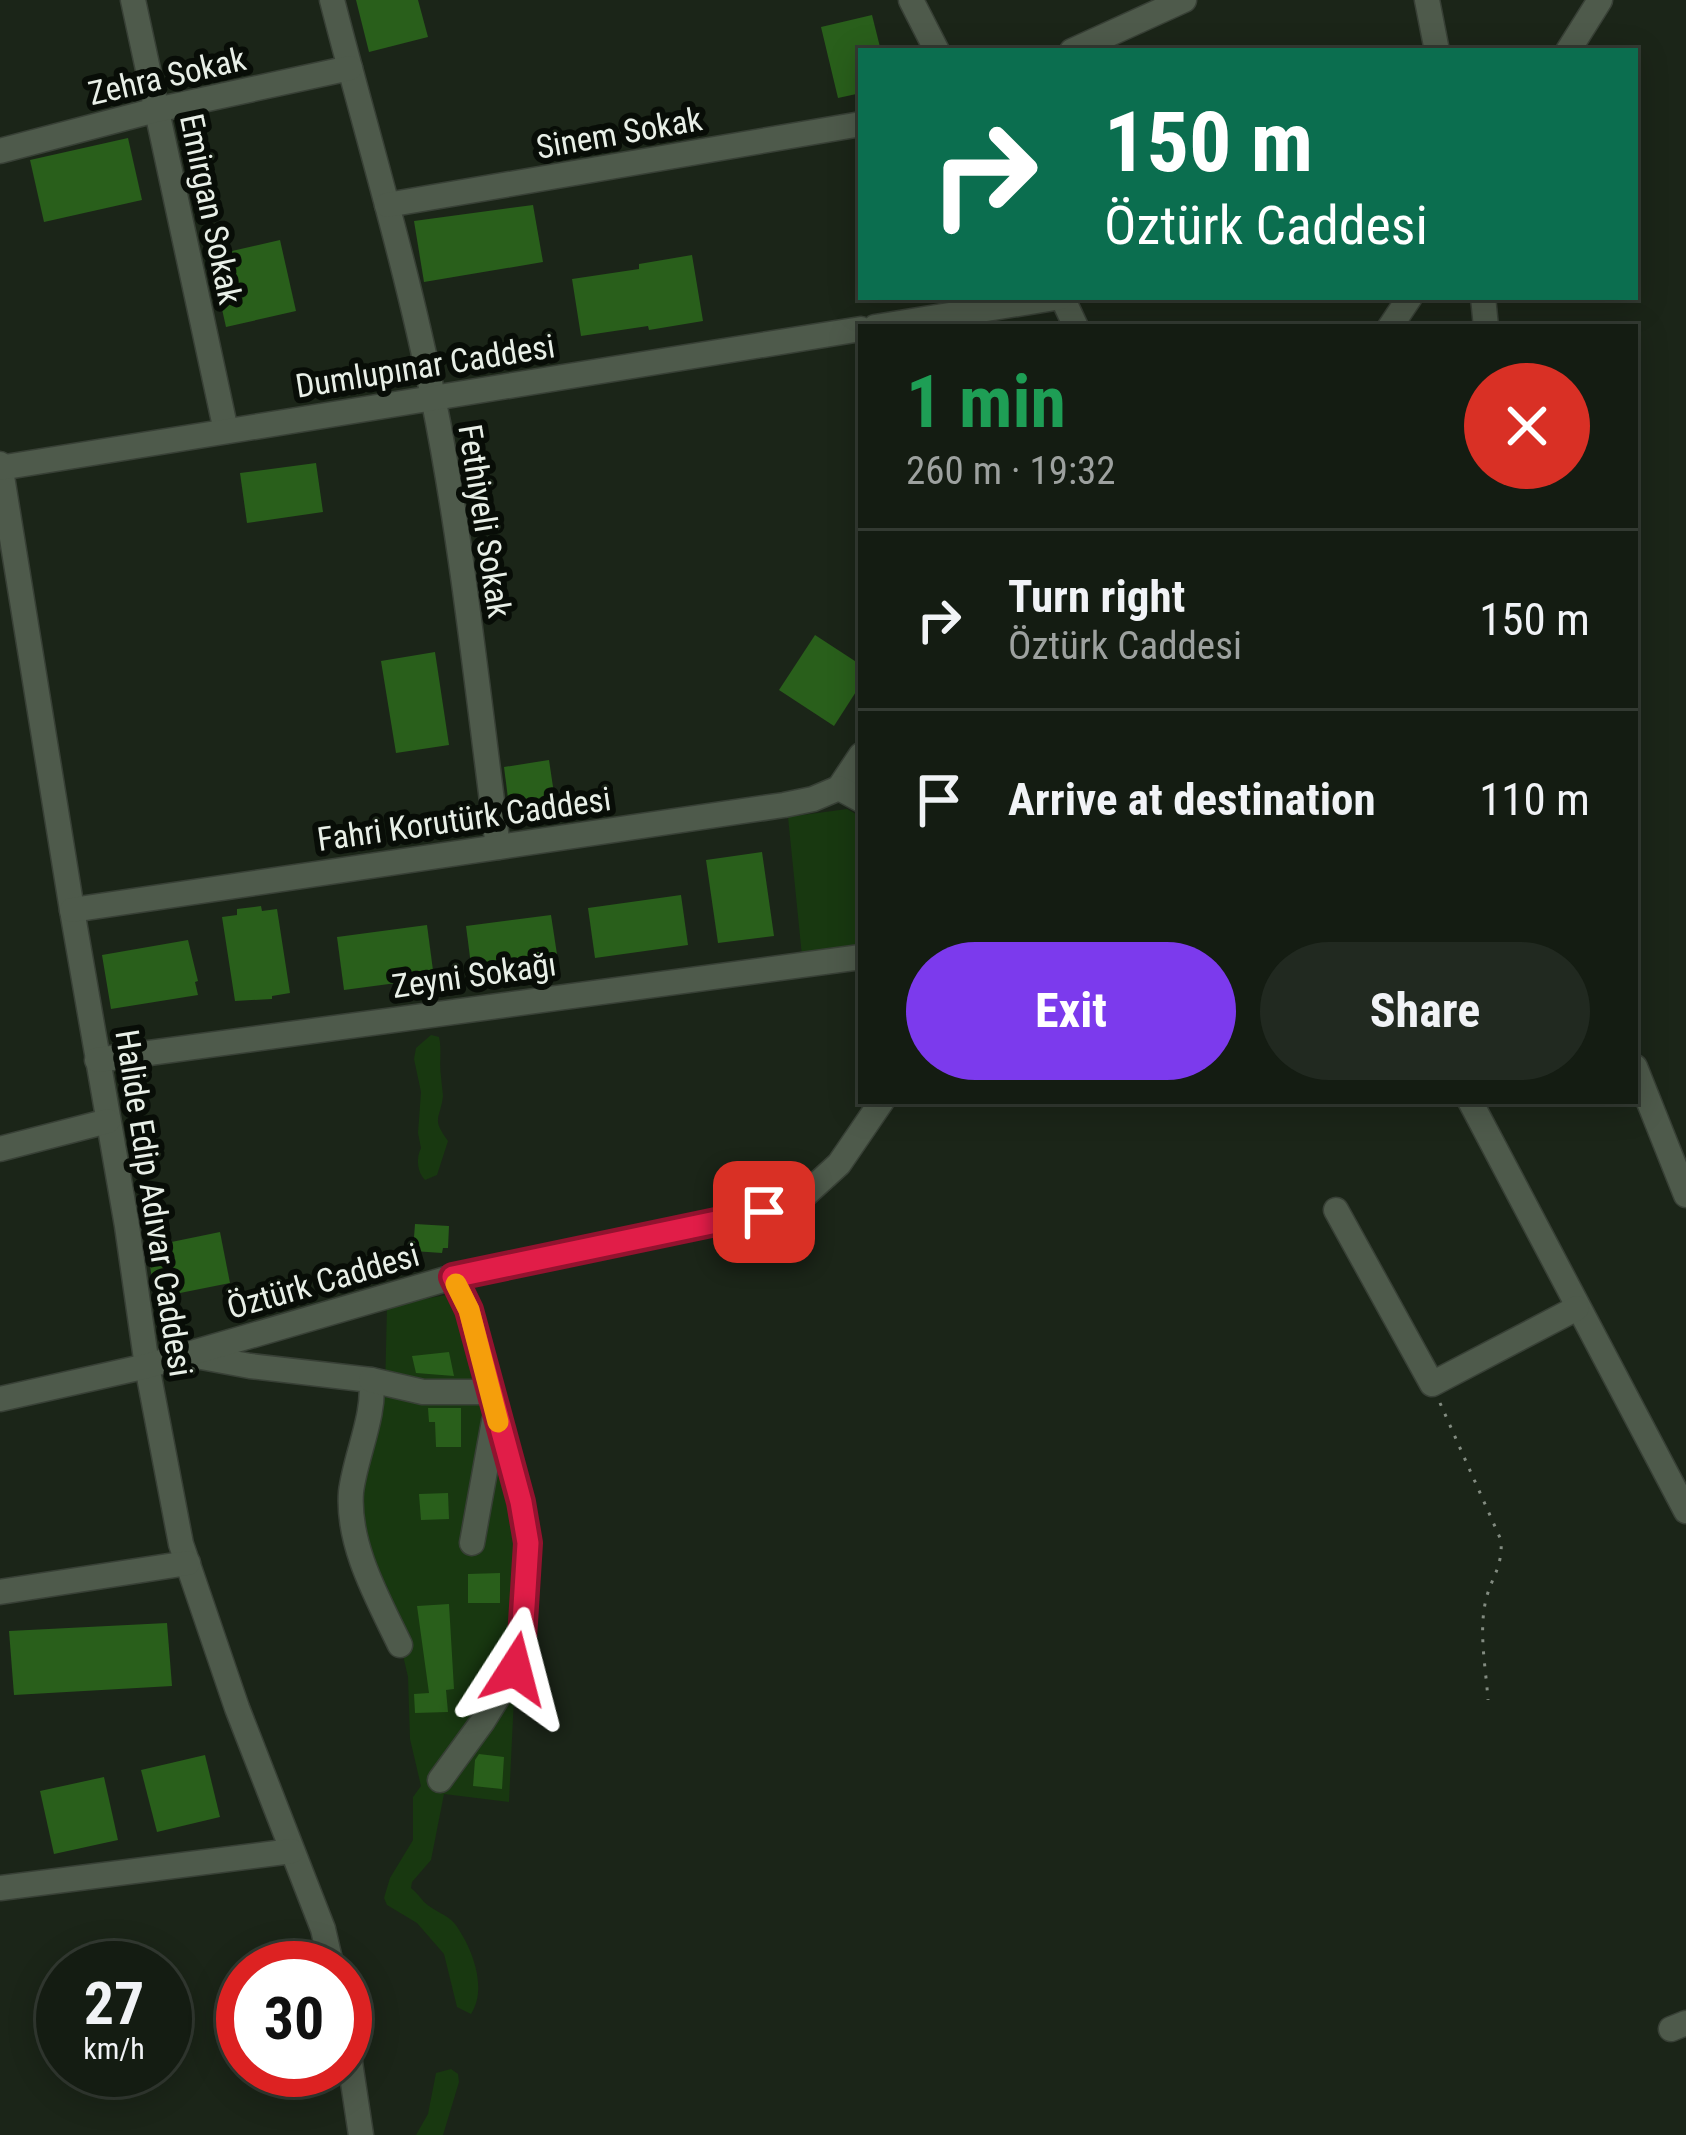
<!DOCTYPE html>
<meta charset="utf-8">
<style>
body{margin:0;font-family:"Roboto Condensed",sans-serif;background:#212920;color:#f1f3f6;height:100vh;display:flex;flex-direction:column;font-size:45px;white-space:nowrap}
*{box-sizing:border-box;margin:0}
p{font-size:39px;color:#9da19f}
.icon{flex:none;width:66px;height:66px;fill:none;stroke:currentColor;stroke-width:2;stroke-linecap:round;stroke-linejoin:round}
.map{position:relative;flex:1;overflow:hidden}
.drawer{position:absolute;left:858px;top:324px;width:780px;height:780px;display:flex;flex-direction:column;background:#141c12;border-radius:0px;box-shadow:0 6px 30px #0003,0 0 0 3px #333a32}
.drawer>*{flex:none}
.top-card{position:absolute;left:858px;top:48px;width:780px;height:252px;border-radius:0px;box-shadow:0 6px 30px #0003,0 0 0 3px #333a32;background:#0b6e4f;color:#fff;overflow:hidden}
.speed{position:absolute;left:36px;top:1941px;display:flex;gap:24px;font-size:60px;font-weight:700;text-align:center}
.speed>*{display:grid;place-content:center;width:156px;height:156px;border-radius:50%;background:#141c12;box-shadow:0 6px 30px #0003,0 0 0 3px #333a32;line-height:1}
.speed small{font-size:30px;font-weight:400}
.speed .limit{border:18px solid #d22;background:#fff;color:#111}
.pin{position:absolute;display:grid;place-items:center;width:102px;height:102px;color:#fff;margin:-51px;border-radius:24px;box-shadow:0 6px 18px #0006}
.me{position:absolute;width:132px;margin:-66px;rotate:9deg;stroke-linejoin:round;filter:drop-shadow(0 0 9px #0008)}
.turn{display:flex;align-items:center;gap:42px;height:252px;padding:0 48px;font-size:54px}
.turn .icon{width:156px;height:156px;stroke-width:2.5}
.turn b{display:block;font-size:84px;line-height:102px}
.round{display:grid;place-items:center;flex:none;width:126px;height:126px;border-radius:63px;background:#212920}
.summary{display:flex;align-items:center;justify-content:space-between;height:204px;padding:0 48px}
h1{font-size:72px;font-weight:700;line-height:90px;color:#1e9e55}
.primary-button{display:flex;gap:24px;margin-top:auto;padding:24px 48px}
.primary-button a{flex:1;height:138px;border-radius:72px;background:#7c3aed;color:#fff;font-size:48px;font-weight:700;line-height:138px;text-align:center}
.primary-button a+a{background:#212920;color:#f1f3f6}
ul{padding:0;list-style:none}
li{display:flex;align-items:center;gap:36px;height:180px;padding:0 48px;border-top:3px solid #333a32}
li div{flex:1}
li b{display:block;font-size:45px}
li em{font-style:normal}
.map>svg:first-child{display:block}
.green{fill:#183810}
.building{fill:#295f1b}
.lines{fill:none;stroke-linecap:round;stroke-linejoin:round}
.minor-casing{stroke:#384036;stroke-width:27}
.path{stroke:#838c81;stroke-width:3;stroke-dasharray:3 9;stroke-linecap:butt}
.minor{stroke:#4e5a4b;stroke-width:24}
.route-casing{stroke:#92132f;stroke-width:30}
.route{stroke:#e11d48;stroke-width:21}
.slow{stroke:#f59e0b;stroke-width:21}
.labels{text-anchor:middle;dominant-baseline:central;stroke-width:12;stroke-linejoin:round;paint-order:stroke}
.street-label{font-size:33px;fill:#e8efe7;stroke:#080d07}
</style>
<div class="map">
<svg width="1686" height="2135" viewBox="0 0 1686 2135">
<rect width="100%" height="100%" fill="#1b2518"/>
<!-- green -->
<g class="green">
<polygon points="847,809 861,817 861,947 802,956 788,817"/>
<path d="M431,1035L439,1037C442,1050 439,1062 441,1076C441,1078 443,1094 443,1096C440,1120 431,1118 448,1141L437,1175L425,1180C417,1172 416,1158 421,1148L418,1133L421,1092L414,1059L416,1048Z"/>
<path d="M446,1295L458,1304L513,1511L520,1572L509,1802L444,1794L431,1860L412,1882L411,1888C416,1892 420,1897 424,1902C433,1911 447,1914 455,1924C472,1947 488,1988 471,2014L457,2007L444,1954L417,1923L387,1905L384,1898L390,1878L413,1840V1797L421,1786L410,1739L408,1677L387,1586L372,1570L359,1497L382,1391H385L387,1306Z"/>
<polygon points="451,2069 458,2074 459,2082 443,2135 416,2135 428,2114 436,2073"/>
</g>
<!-- building -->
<g class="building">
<polygon points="356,0 418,0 428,37 369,52"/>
<polygon points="872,15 881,51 861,51 861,93 838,98 821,27"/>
<polygon points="128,138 142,200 44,222 30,160"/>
<polygon points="533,205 543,262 424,282 414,221"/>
<polygon points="280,240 296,311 226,327 210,256"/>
<polygon points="692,255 703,321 649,330 648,326 581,336 572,279 639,269 639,264"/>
<polygon points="316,463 323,512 247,523 240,473"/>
<polygon points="815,635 861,665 861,684 834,726 779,690"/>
<polygon points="435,652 449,745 396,753 381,661"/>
<polygon points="549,760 556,807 510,814 504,767"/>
<polygon points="762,852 774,936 718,943 706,860"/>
<polygon points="681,895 688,945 595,958 588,908"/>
<polygon points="261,906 262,911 277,909 290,993 272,996 272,999 235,1001 222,917 237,915 237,909"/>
<polygon points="551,915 558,961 472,973 466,926"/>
<polygon points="427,925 434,978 344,990 337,937"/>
<polygon points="188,940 198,981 195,982 198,995 111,1009 102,955"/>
<polygon points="415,1224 449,1226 448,1248 443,1248 442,1253 413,1251"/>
<polygon points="220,1232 230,1283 155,1298 147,1247"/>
<polygon points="449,1352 454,1376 416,1373 412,1356"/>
<polygon points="428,1408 461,1408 461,1447 436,1447 435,1422 429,1422"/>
<polygon points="448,1493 449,1519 421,1520 419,1494"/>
<polygon points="500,1573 500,1603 468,1603 468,1574"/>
<polygon points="449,1604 454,1689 446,1690 448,1712 415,1713 414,1694 429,1693 417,1606"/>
<polygon points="167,1623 172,1686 14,1695 9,1631"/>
<polygon points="479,1754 504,1757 502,1789 473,1786 475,1760"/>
<polygon points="205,1755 220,1817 157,1832 141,1770"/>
<polygon points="104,1777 118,1840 54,1854 40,1791"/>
</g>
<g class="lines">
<!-- minor casing -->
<g class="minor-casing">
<g id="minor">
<polyline points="133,0 226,431"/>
<path d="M332,0C366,132 406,263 433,397C463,545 478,698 498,847"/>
<polyline points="911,0 937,51"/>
<polyline points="1427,0 1437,51"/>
<polyline points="1072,51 1184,0"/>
<polyline points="1568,51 1600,0"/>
<polyline points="0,151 156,110 350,68"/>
<polyline points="387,205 861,124"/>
<polyline points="1062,297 1076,327"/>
<polyline points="1483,297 1486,327"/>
<polyline points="875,327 1061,297"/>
<polyline points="1390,327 1410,297"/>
<polyline points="0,464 72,910 127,1226 147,1366 181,1544 237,1708 323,1929 332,1968"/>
<polyline points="0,468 861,329"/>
<polyline points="839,788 861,755"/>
<polyline points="72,910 784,805 813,799 839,788 861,800"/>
<polyline points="97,1060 861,957"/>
<polyline points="1635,1067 1686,1195"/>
<polyline points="1470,1101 1686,1511"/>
<polyline points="0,1149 108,1121"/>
<polyline points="1336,1210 1432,1384 1577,1308"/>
<path d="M196,1356L250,1366L371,1380C376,1414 355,1457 351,1492C347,1545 378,1599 400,1645"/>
<polyline points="371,1380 423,1392 490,1392"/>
<polyline points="0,1399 147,1366 453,1277 764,1212 805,1195 839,1164 882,1101"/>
<polyline points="472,1543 494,1421"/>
<polyline points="0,1592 188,1563"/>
<polyline points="440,1780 483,1721 515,1669 522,1638 528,1543 521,1502 469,1310 453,1277"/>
<polyline points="0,1888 292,1851"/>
<polyline points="345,2029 361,2135"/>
<polyline points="1671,2029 1686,2023"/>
</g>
</g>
<!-- path -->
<path class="path" d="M1440,1403L1501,1540C1503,1569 1490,1578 1485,1604C1479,1635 1486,1669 1488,1700"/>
<!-- minor -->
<use href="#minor" class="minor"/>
</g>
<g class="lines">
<!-- route casing -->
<g class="route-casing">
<polyline id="route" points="515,1669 522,1638 528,1543 521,1502 469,1310 453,1277 764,1212"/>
</g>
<!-- route -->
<use href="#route" class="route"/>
<!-- slow -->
<polyline class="slow" points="456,1284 469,1310 498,1422"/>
</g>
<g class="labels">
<!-- street labels -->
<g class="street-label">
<text transform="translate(167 76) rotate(-13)">Zehra Sokak</text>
<text transform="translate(619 133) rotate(-10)">Sinem Sokak</text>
<text transform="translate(211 209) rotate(78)">Emirgan Sokak</text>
<text transform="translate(425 366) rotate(-9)">Dumlupınar Caddesi</text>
<text transform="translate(485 521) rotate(81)">Fethiyeli Sokak</text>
<text transform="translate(464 819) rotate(-8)">Fahri Korutürk Caddesi</text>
<text transform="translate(474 975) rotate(-8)">Zeyni Sokağı</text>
<text transform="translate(154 1203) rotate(81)">Halide Edip Adıvar Caddesi</text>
<text transform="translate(323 1281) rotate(-16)">Öztürk Caddesi</text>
</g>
</g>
</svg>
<div class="speed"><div>27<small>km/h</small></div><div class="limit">30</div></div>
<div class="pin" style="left:764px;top:1212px;background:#d93025"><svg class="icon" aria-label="arrive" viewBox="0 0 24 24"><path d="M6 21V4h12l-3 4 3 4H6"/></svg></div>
<svg class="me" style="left:515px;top:1669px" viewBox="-20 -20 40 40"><path d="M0-17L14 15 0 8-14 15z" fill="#e11d48" stroke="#fff" stroke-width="4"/></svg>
<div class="top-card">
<div class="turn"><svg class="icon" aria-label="right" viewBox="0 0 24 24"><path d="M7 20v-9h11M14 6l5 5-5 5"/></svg><div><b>150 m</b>Öztürk Caddesi</div></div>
</div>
<section class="drawer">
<div class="summary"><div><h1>1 min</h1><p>260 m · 19:32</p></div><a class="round" style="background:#d93025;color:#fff"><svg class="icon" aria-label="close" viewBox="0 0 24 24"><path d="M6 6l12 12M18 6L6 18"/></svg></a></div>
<ul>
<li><svg class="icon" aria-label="right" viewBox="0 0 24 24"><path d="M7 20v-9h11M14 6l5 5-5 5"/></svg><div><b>Turn right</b><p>Öztürk Caddesi</p></div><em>150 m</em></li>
<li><svg class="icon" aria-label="arrive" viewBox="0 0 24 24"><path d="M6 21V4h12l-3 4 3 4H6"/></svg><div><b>Arrive at destination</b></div><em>110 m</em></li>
</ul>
<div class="primary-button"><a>Exit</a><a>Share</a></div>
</section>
</div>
